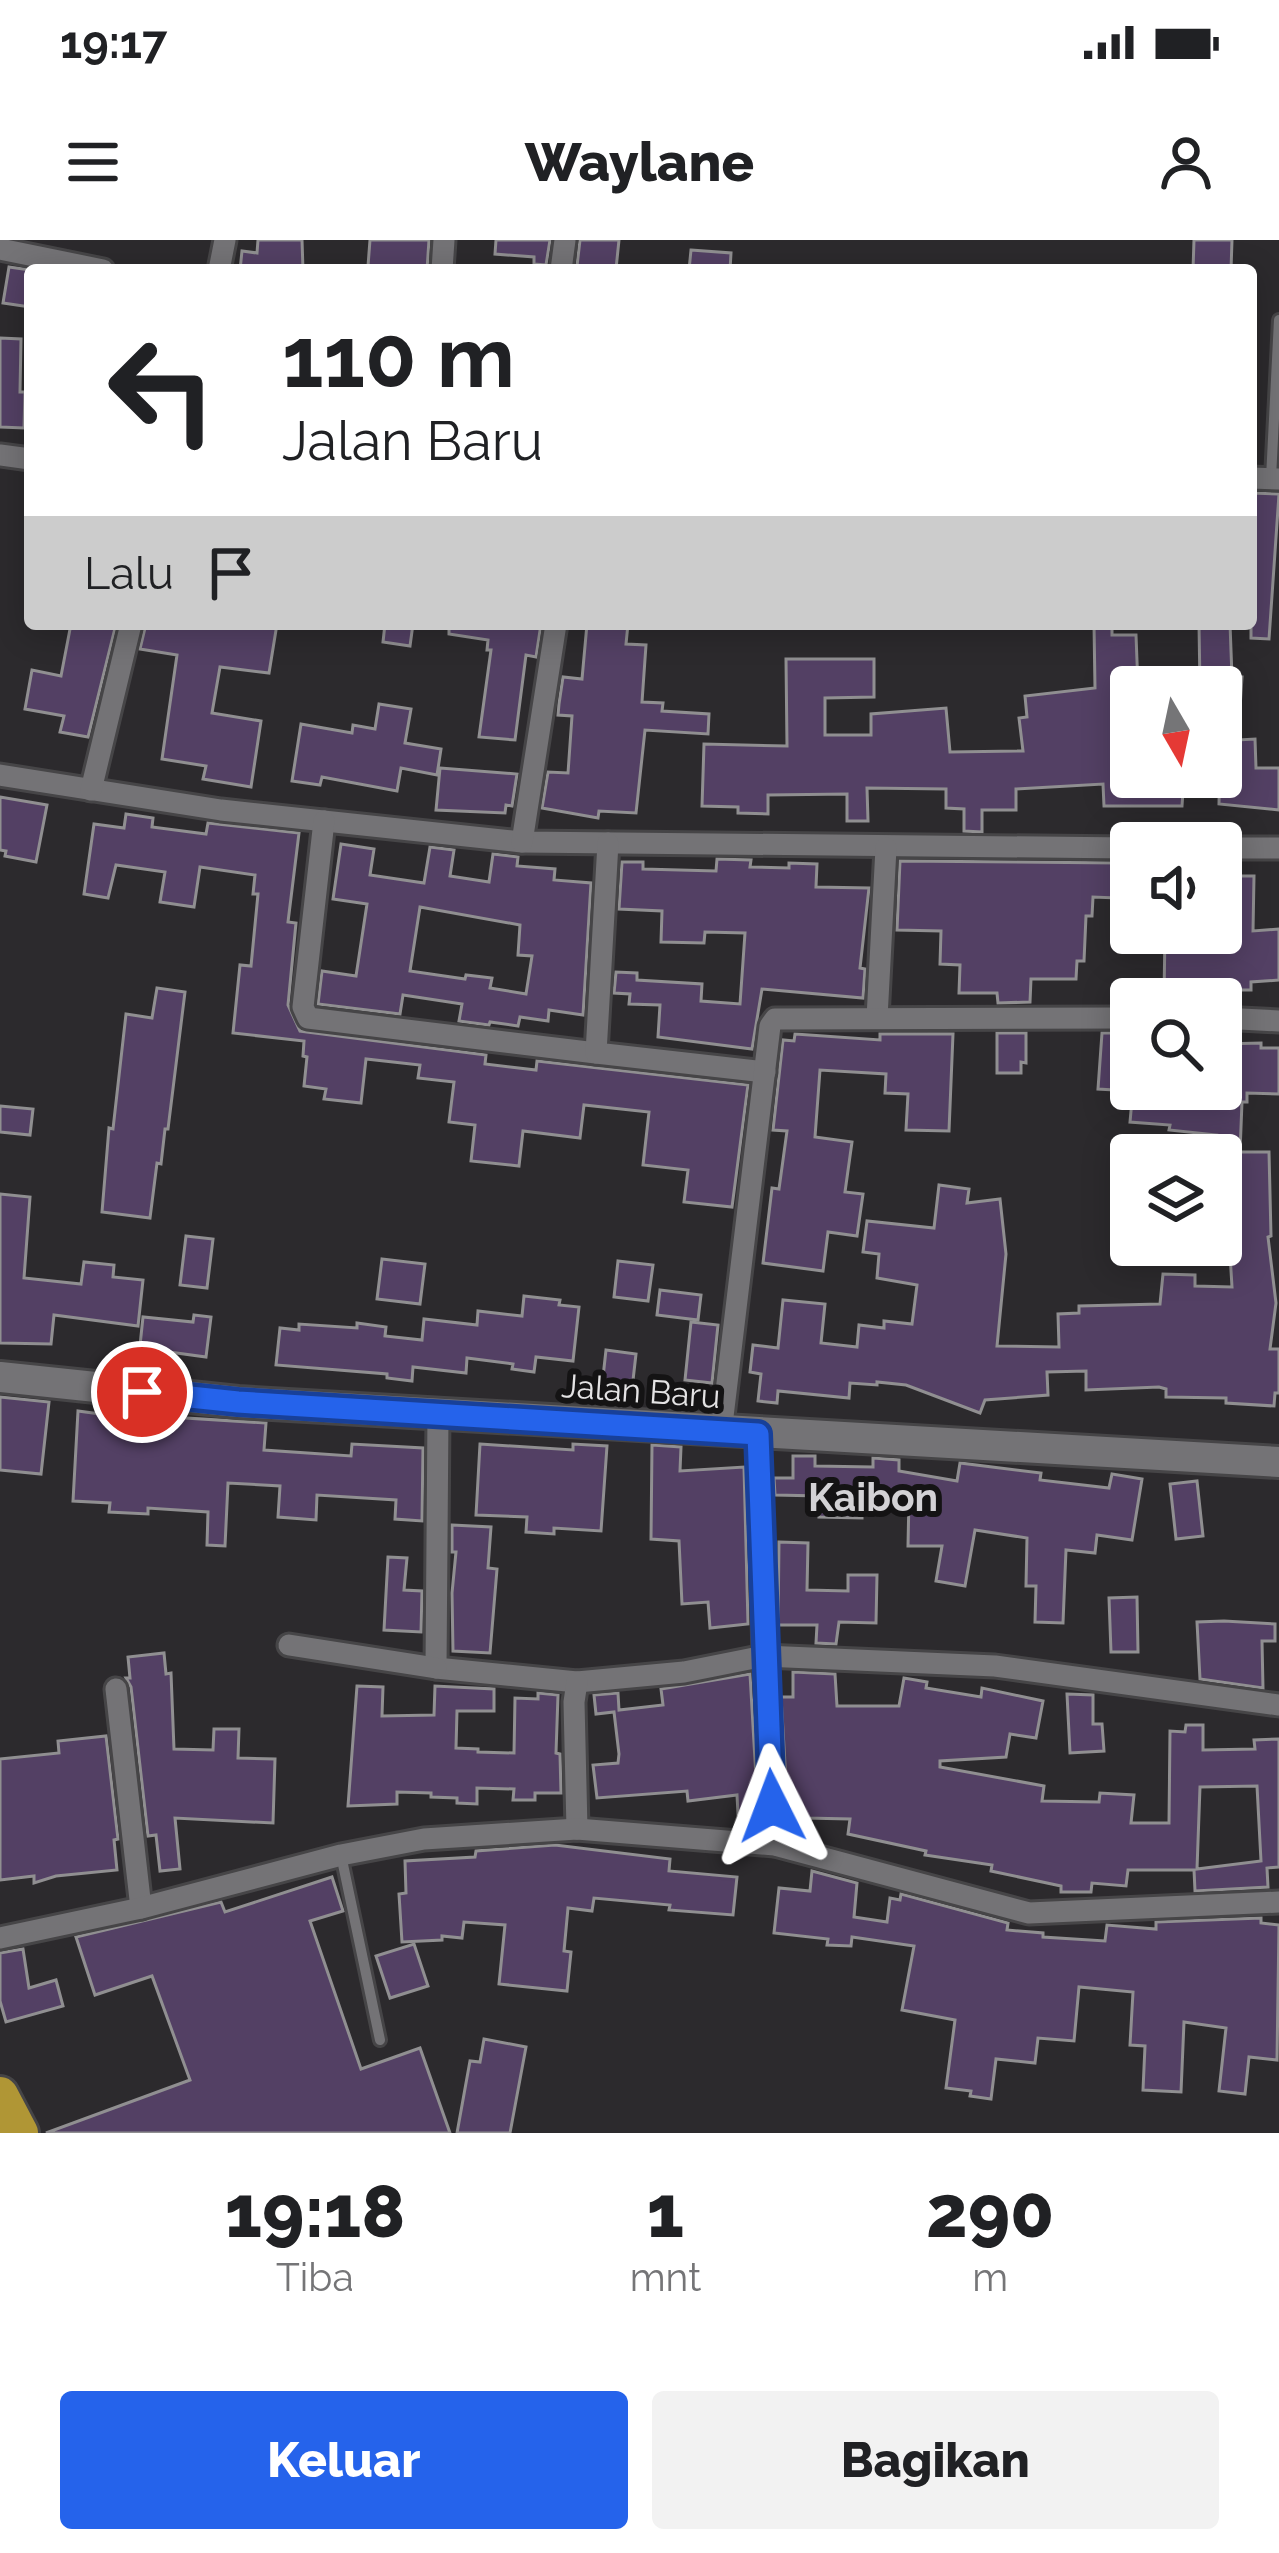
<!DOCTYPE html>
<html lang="id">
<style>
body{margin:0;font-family:Raleway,sans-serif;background:#f2f2f2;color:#202124;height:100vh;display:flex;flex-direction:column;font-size:45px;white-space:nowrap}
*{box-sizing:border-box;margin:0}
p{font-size:39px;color:#757577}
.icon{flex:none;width:66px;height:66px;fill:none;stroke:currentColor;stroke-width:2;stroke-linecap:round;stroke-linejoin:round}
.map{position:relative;height:1893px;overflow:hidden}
.details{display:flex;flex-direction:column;background:#fff;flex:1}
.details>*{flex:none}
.banner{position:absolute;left:24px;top:24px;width:1233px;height:366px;border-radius:12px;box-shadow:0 6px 30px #0003;background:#fff;color:#202124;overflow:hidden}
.needle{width:78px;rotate:171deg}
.tools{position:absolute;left:1110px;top:426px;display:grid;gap:24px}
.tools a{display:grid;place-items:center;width:132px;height:132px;border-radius:12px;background:#fff;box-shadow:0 6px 30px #0003;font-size:60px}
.pin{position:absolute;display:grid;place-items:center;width:102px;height:102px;color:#fff;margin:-51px;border:6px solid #fff;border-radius:50%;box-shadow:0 3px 12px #0007}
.me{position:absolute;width:132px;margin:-66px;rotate:357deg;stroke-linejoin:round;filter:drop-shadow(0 0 9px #0008)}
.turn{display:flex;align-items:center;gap:42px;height:252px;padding:0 60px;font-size:54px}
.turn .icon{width:156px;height:156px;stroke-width:2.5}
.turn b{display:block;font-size:84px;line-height:102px}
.then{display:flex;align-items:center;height:114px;padding:0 60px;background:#0003;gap:24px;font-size:45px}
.eta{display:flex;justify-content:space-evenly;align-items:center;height:204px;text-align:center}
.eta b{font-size:72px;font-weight:800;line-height:84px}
.cta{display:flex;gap:24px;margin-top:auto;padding:24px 60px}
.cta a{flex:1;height:138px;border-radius:12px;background:#2563eb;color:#fff;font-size:48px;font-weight:800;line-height:138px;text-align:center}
.cta a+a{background:#f2f2f2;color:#202124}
.status{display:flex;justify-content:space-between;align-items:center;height:84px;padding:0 60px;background:#fff;direction:ltr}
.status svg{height:33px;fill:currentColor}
header{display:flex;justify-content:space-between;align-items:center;height:156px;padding:0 60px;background:#fff;font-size:54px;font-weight:800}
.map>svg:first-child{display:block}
.building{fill:#534064;stroke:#908f91;stroke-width:3;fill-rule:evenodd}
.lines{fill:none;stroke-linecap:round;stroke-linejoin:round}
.lane-casing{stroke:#464547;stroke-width:16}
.street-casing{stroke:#464547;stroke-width:27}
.secondary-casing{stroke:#464547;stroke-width:36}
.highway-casing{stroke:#464547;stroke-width:42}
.lane{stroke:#747376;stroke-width:10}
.street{stroke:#747376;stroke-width:21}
.secondary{stroke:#747376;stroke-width:30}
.highway{stroke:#b09635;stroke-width:36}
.route-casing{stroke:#184099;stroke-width:30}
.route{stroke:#2563eb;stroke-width:21}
.labels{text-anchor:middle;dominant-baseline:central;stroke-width:12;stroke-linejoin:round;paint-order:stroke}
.street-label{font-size:33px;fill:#e4e3e4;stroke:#141314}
.quarter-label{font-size:39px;font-weight:bold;fill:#d3d2d5;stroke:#141314}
</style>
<div class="status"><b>19:17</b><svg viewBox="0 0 49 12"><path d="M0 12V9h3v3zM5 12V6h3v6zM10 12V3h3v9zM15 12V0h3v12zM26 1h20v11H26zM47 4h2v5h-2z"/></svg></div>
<header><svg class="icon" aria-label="menu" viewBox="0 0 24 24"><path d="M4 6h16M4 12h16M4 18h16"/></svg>Waylane<svg class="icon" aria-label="person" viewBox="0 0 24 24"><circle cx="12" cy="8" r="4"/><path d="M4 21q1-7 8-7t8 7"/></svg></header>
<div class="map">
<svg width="1279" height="1893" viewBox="0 0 1279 1893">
<rect width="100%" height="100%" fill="#2c2a2d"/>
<!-- building -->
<g class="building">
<polygon points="258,0 302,0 303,30 240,30 242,11 257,13"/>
<polygon points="370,0 429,0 427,30 368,26"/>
<polygon points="496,0 550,0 546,25 534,24 534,17 495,14"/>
<polygon points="580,0 619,0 616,29 577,26"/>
<polygon points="1194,0 1232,0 1231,30 1193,30"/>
<polygon points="691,10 731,13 730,30 689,30"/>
<polygon points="9,27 30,30 30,67 3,63"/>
<polygon points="0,98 21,99 20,152 25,152 24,188 0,187"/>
<polygon points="1251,253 1279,254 1269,399 1251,398"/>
<polygon points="71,384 116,384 88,497 60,492 64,476 25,469 32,430 61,436"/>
<polygon points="146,384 277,384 269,433 220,427 212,473 261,481 251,547 203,539 206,526 162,519 177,415 140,409"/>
<polygon points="385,384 413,384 410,406 383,402"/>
<polygon points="449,384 541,384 536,417 526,415 515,500 479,497 491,410 487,410 488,400 449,394"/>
<polygon points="587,384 628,384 626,404 646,405 642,462 663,463 662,471 709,474 708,494 645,490 636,573 599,571 598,578 542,568 548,532 568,533 572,476 558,475 559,464 563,437 582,439"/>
<polygon points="1094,384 1112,384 1112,395 1136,395 1138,447 1130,447 1131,476 1112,477 1114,519 1131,518 1131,537 1184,537 1182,566 1104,566 1103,544 1016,549 1016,570 982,570 982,592 964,591 964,569 946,568 946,549 867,548 868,581 847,581 847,554 768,555 768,574 738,573 738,567 702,566 704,504 787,506 786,419 874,419 874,457 825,458 825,495 871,495 871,474 946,468 950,512 1023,511 1019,478 1027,477 1025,456 1095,448"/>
<polygon points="1199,384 1230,384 1232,437 1242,437 1238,500 1255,499 1256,528 1279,528 1279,570 1219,564 1221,447 1200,447"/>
<polygon points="379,464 411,469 405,503 441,509 437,535 401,528 397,551 322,537 320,545 292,541 301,484 352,493 353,485 375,489"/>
<polygon points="440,528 517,534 512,566 506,565 505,573 436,570"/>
<polygon points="0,557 47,565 36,622 5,616 6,611 0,610"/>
<polygon points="126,574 153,578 152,587 206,594 208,583 299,593 288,682 296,683 288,765 300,791 486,815 485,824 536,830 537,821 748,845 732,967 684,962 688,930 643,925 649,872 584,865 580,898 523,891 519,926 471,921 475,885 449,882 454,842 418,838 420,825 366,819 361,863 324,859 326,849 304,846 307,817 303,816 304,801 233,793 240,725 251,726 258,654 253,654 255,635 200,627 194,667 160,662 165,632 116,625 108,658 84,654 94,584 124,588"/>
<path d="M341,604L374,609L370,635L424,643L430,607L454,610L450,636L489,642L493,614L518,617L517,626L555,629L554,640L591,643L583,775L549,770L548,781L520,777L518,786L490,782L489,785L459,781L462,764L403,755L400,774L318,764L322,731L356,736L367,664L333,659ZM420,667L520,685L518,715L532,716L526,754L490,748L492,738L466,735L465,739L410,731Z"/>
<polygon points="717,619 751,620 750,627 789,628 789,623 817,624 816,647 869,648 860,728 865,729 863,758 762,749 752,809 658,797 660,765 629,764 630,754 614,753 616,732 637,733 637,740 702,744 701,761 740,764 745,693 705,692 704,703 661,702 662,671 619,669 622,622 643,622 643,629 716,631"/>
<polygon points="900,621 1118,623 1117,658 1093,657 1092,676 1086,676 1084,721 1077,721 1076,739 1031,739 1030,762 998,763 997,753 959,753 960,725 940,724 941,691 897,690"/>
<polygon points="1221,636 1254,636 1253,691 1279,689 1279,740 1251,742 1251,750 1191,750 1191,756 1164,756 1165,693 1221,693"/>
<polygon points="157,748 185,752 168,889 165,889 161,924 157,923 150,978 102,972 109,888 113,889 126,774 152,778"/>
<polygon points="997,793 1026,793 1026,823 1021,822 1021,833 997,833"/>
<polygon points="1102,793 1131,793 1131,851 1098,849"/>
<polygon points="795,794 880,800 880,794 953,794 949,891 906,890 908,854 885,853 886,834 820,830 815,897 852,902 845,952 863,954 857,996 828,992 823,1031 763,1023 772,948 779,949 787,891 773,890 783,800 794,801"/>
<polygon points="1261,803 1261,808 1279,808 1279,854 1247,853 1247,862 1242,862 1240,912 1269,912 1271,996 1268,997 1276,1063 1270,1109 1279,1109 1279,1153 1275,1153 1274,1166 1226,1163 1226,1158 1166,1157 1166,1149 1159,1147 1086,1150 1086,1131 1047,1132 1048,1155 985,1160 980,1173 906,1145 877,1142 877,1145 850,1143 849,1158 778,1151 777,1163 758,1161 761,1134 750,1132 753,1105 778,1108 783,1060 825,1064 821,1103 857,1107 859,1085 884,1088 884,1081 912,1084 917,1045 877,1038 879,1014 863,1012 867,981 934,988 939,945 969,949 967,963 1000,959 1006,1014 997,1106 1059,1107 1058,1074 1079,1073 1079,1066 1160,1064 1163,1034 1195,1035 1195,1046 1232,1047 1229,998 1221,999 1221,915 1217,915 1217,895 1169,890 1170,885 1130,882 1133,849 1221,849 1221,804"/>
<polygon points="0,866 33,869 30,895 0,892"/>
<polygon points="0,954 30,957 24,1038 81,1044 84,1022 114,1025 113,1037 143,1040 138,1086 54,1075 51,1104 0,1103"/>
<polygon points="186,996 213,999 207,1048 180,1045"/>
<polygon points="382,1019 425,1024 420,1064 377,1059"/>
<polygon points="618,1021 653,1025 648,1061 614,1057"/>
<polygon points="660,1050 701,1055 698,1080 657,1075"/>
<polygon points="524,1056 560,1060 559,1065 579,1067 573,1121 536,1117 534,1132 512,1129 513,1124 467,1118 466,1133 413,1127 412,1141 387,1138 387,1134 276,1125 280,1088 299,1090 299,1084 357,1088 357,1083 386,1087 385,1096 422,1100 424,1079 477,1085 478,1071 522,1076"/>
<polygon points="194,1075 211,1077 206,1117 169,1112 168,1119 139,1115 143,1077 193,1082"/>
<polygon points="691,1082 718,1085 712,1143 685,1140"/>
<polygon points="606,1110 636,1114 632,1149 602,1146"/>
<polygon points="0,1157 49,1162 41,1234 0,1230"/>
<polygon points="116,1169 154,1173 154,1176 266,1183 264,1210 351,1216 352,1204 423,1208 422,1281 395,1279 396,1260 317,1255 316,1280 278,1277 280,1246 228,1243 225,1306 207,1305 208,1272 148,1268 148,1274 109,1272 110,1263 73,1261 78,1171 115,1176"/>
<polygon points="480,1204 573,1210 573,1204 607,1206 601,1291 554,1288 554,1294 526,1292 527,1277 476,1275"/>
<polygon points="652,1205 681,1207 680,1231 744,1227 748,1384 710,1388 708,1362 682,1364 679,1301 651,1299"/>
<polygon points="793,1216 815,1216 815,1226 873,1227 873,1218 899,1220 899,1231 957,1241 960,1223 1041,1233 1040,1240 1109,1248 1112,1234 1142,1239 1132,1300 1097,1295 1095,1313 1066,1310 1063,1383 1035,1382 1036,1346 1026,1346 1027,1298 975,1290 965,1346 936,1341 942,1306 908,1306 909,1257 862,1256 862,1278 819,1277 820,1256 775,1255 774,1238 793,1238"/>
<polygon points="1197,1241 1203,1296 1176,1299 1170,1244"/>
<polygon points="452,1285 491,1287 488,1328 497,1329 490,1413 453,1411 452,1353 456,1312 452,1312"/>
<polygon points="779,1302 808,1303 807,1350 848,1351 848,1335 877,1335 876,1383 839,1382 836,1404 816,1403 817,1385 778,1385"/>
<polygon points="388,1317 407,1318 404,1350 422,1351 421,1392 384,1390"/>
<polygon points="1137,1357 1138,1412 1111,1412 1109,1358"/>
<polygon points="1224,1381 1275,1384 1275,1401 1262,1401 1263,1448 1200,1439 1197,1382"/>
<polygon points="164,1413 166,1434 171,1433 174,1509 213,1510 214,1489 239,1489 238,1518 275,1519 273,1583 175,1578 180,1629 160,1631 156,1595 148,1596 131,1447 126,1438 130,1438 128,1417"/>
<path d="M793,1432L835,1434L837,1466H899L904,1438L927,1442L926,1448L981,1457L982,1448L1043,1461L1036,1498L1010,1494L1006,1517L940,1521V1527L1044,1546L1042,1561L1099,1562L1100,1553L1134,1555L1131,1583H1169L1170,1491L1185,1492L1186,1485H1203V1510L1255,1509L1254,1500L1279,1499V1627L1267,1628L1268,1647L1195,1651L1194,1630H1128L1126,1646L1092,1643L1091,1652H1061V1646L991,1631L992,1625L925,1615L926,1611L848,1594L850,1579L805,1578V1573H788L781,1457H793ZM1257,1546L1261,1621L1197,1629L1200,1547Z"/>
<polygon points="750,1434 758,1572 738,1574 737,1555 688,1561 687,1551 597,1558 593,1525 618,1523 619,1514 614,1472 596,1474 594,1455 618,1453 619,1470 663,1465 661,1449"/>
<polygon points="357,1446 383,1447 382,1476 434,1475 435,1446 494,1449 494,1471 457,1471 456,1508 478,1509 478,1512 514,1513 515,1458 538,1459 538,1453 558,1455 556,1513 560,1514 561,1553 535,1553 535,1560 513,1560 514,1549 477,1548 477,1564 457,1563 457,1558 431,1557 431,1553 397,1552 397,1564 348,1566"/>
<polygon points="1067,1454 1093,1455 1093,1484 1102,1484 1104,1511 1070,1513"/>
<polygon points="106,1496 118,1599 114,1600 117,1630 56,1636 34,1643 34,1636 0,1640 0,1519 59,1513 58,1501"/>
<polygon points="555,1605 670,1619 669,1631 737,1637 733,1675 669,1670 670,1665 594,1658 592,1671 568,1668 564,1711 571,1712 567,1751 499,1744 505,1685 464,1682 462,1698 442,1696 442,1700 402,1702 399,1654 406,1653 405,1621 475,1617 476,1611"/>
<polygon points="812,1631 857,1643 854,1677 887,1682 890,1658 900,1660 901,1654 1008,1683 1007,1690 1043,1693 1043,1697 1105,1701 1107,1685 1156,1689 1156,1682 1261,1678 1261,1683 1279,1685 1277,1820 1249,1817 1245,1854 1219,1851 1226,1788 1184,1782 1181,1852 1143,1850 1145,1806 1130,1805 1133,1752 1079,1747 1074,1801 1038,1798 1035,1823 996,1819 991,1859 970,1856 971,1851 946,1848 955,1780 902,1770 914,1706 852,1697 851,1706 827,1705 828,1699 774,1693 779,1648 810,1651"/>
<polygon points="332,1637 343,1671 310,1681 361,1829 420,1808 450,1893 46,1893 190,1840 152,1736 95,1755 76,1697 221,1662 225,1672"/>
<polygon points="414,1704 428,1746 390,1758 376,1716"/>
<polygon points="23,1709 29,1748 56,1740 63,1766 6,1782 0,1761 0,1713"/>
<polygon points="484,1799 526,1807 510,1893 457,1893 470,1821 480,1822"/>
</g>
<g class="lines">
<!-- lane casing -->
<g class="lane-casing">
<g id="lane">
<polyline points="1271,238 1279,80"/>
<polyline points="341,1615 380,1800"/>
</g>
</g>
<!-- street casing -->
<g class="street-casing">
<g id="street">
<polyline points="0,9 103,30"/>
<polyline points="219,30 225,0"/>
<polyline points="442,30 444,0"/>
<polyline points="561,30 565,0"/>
<polyline points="0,215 30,219"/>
<polyline points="1251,238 1279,239"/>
<polyline points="0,535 221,570 522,602 1131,608"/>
<polyline points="91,550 131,384"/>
<polyline points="324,581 303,767 308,778 596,813"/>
<polyline points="522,602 556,384"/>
<polyline points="608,603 596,813 765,832"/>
<polyline points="1221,608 1279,608"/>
<polyline points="877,778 886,608"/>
<polyline points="1221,778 1279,781"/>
<polyline points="438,1174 436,1428 577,1442 684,1432 764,1416 995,1426 1279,1465"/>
<polyline points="721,1193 770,786 775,779 1131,778"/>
<polyline points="758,1194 764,1416 775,1605"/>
<polyline points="289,1405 436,1428"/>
<polyline points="116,1449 141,1668"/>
<polyline points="577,1589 574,1462 577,1442"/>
<polyline points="0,1698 141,1668 341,1615 424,1599 577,1589 775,1605 1029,1673 1279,1662"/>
</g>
</g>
<!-- secondary casing -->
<g class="secondary-casing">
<polyline id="secondary" points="0,1137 238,1162 1279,1222"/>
</g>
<!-- highway casing -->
<g class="highway-casing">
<polyline id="highway" points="0,1855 20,1893"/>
</g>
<!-- lane -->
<use href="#lane" class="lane"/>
<!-- street -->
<use href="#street" class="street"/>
<!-- secondary -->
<use href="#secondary" class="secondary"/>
<!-- highway -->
<use href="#highway" class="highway"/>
</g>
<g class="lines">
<!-- route casing -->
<g class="route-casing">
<polyline id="route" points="142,1152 238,1162 758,1194 772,1566"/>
</g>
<!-- route -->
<use href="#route" class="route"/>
</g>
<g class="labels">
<!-- street labels -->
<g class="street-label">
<text transform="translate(641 1151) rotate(4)">Jalan Baru</text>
</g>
<!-- quarter labels -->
<g class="quarter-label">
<text x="873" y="1257">Kaibon</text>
</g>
</g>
</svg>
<div class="tools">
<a><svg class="needle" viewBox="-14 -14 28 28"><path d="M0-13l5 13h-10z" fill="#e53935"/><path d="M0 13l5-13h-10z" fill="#757577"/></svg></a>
<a><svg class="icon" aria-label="sound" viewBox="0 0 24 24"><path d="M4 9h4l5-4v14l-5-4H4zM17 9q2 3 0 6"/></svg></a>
<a><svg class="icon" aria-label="search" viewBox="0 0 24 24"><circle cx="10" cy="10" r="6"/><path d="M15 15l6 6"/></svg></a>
<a><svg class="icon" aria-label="layers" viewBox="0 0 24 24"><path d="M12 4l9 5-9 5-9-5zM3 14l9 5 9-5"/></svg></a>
</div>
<div class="pin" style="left:142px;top:1152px;background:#d93025"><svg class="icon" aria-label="arrive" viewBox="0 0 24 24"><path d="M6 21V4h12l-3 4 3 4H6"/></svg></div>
<svg class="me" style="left:772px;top:1566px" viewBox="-20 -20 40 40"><path d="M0-17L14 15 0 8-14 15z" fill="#2563eb" stroke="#fff" stroke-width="4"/></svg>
<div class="banner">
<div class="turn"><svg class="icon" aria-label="left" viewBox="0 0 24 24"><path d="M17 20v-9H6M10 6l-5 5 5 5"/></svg><div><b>110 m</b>Jalan Baru</div></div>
<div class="then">Lalu<svg class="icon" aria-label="arrive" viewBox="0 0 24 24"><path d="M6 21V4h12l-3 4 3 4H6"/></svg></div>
</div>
</div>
<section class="details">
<div class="eta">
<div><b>19:18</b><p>Tiba</p></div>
<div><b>1</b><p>mnt</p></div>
<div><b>290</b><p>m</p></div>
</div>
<div class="cta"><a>Keluar</a><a>Bagikan</a></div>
</section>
